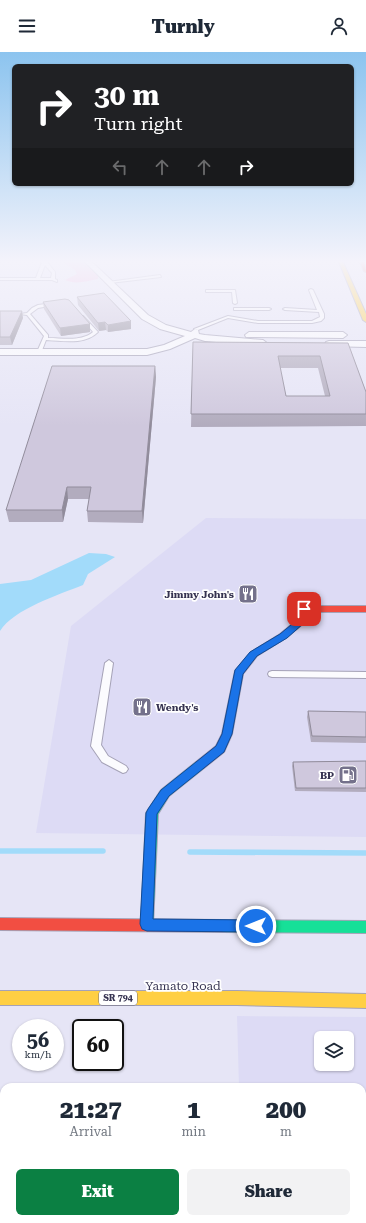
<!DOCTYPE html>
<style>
body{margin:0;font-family:"Roboto Serif",serif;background:#f2f2f3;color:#1f2937;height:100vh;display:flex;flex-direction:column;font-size:15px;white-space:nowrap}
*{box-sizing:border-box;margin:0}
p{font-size:13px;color:#747a83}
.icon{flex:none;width:22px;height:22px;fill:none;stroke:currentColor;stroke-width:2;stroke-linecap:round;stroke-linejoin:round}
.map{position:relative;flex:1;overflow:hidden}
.details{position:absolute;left:0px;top:1031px;width:366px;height:140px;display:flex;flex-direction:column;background:#fff;border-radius:12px 12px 0 0;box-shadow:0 1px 3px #0004}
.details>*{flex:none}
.banner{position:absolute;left:12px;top:12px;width:342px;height:122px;border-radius:6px;box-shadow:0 1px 3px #0004;background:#202124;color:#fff;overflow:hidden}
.fabs{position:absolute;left:314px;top:979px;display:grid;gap:8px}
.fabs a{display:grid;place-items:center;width:40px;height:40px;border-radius:6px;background:#fff;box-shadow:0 1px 3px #0004;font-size:20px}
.speed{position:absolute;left:12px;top:967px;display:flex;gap:8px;font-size:20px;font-weight:700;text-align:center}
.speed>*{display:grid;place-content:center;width:52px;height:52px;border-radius:50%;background:#fff;box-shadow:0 1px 3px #0004;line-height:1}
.speed small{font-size:10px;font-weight:400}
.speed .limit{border:2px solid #111;border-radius:6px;background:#fff;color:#111}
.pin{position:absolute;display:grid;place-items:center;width:34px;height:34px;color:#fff;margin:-17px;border-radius:8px;box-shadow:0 2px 6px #0006}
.me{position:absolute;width:44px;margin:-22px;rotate:270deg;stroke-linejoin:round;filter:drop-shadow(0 0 3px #0008)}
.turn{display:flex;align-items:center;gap:14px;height:84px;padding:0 16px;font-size:18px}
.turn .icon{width:52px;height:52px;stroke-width:2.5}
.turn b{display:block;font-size:28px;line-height:34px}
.lanes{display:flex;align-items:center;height:38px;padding:0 16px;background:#0003;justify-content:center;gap:20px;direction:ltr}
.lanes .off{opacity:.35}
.eta{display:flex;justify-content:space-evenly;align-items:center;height:68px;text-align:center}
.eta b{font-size:24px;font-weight:800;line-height:28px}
.primary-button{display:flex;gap:8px;margin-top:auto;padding:8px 16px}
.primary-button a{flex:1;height:46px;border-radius:6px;background:#0b8043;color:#fff;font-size:16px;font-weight:800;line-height:46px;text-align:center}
.primary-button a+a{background:#f2f2f3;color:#1f2937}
header{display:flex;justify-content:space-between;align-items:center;height:52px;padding:0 16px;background:#fff;font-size:18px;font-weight:800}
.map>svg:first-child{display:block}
.built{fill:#dddbf5;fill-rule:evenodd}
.green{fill:#f3b4dd}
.water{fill:#a2dbfa}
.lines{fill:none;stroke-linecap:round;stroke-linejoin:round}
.stream{stroke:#a2dbfa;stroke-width:5.5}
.lane-casing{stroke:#a5a2b7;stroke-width:2}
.street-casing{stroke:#a5a2b7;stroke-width:2}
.fast-casing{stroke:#a5a2b7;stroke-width:2}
.slow-casing{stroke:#a5a2b7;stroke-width:2}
.jam-casing{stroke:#a5a2b7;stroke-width:2}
.lane{fill:#fbfbfe;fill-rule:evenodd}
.street{fill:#fbfbfe;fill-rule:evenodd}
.fast{fill:#16e098;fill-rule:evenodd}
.slow{fill:#ffcf43;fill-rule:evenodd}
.jam{fill:#f24e42;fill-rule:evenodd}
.wall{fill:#b2acbe;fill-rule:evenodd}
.shaded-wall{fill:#918c9b}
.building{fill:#cfc8dd;stroke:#918c9b;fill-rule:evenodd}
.route{fill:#1a73e8;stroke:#114b97}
.labels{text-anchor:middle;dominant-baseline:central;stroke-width:3.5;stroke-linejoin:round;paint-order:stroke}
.shield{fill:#fff;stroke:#727085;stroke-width:1}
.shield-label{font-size:9px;font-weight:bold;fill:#363351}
.poi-label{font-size:10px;font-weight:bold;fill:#363351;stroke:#fff;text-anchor:end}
.near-street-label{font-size:12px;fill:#363351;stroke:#fff}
</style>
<header><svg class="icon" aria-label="menu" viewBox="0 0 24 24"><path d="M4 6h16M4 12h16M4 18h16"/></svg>Turnly<svg class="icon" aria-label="person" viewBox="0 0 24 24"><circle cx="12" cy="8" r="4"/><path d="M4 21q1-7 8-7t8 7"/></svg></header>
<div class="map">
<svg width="366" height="1171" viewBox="0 0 366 1171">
<rect width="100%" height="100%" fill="#e6e5f6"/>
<!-- built -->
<g class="built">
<polygon points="206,466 366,467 366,785 36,781 71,574"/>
<path d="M237,964L366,965V1171H244V1167H362V1035H239ZM321,986H347V1012H321Z"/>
</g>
<!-- green -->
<path class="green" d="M63,210H85L98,221V227C87,229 76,233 65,228L77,222L75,218Z"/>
<!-- water -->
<path class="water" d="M89,501L106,502L115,505L88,522L83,533C58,543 14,557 0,579V532L31,528Z"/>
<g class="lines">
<!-- stream -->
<g class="stream">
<polyline points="0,799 103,799"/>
<polyline points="190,800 366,801"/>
</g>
<!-- lane casing -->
<g class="lane-casing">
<g id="lane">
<path d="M42,210H47L55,220V227L57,228V230L52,228H0V226H36ZM45,213L52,221L51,226H40Z"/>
<polygon points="160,223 161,225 110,231 108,230"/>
<polygon points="311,237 313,238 324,262 324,266 321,269 312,271 258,271 228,266 198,278 194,277 228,264 258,269 312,269 320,265 319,260 285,258 283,257 285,256 317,258 309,238"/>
<polygon points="207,238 235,238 237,251 235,252 233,251 232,240 206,240 206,238"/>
<path d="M53,251H55V253L38,256L30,262L48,283V286C63,286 81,290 93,280L81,265L83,264L98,280C85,293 64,289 46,288L41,301H37V300L44,284L27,263L20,262L27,261L32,256L38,253Z"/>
<polygon points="236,256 269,256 271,257 269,258 234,258 234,256"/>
<polygon points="109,608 113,611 101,693 108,704 126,714 128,717 126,720 123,721 102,710 91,694 105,611"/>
<polygon points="272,619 366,620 366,626 272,625 269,624 268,622 269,620"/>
<polygon points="366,1141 366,1157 362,1159 362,1143"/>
<polygon points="342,1167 357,1167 356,1171 341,1171"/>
</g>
</g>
<!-- street casing -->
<g class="street-casing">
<g id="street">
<polygon points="85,210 92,210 148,263 166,273 191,280 195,277 198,278 199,282 205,283 263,288 267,291 263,294 205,289 195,286 170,297 147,303 0,303 0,297 147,297 164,293 185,284 160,277 142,267"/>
<polygon points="249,280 343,280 347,283 343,286 246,285 245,283"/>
<polygon points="329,289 366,289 366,295 326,294 325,292 326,290"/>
</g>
</g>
<!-- fast casing -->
<g class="fast-casing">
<g id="fast">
<polygon points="200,709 204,710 205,713 204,716 169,744 158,762 153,873 151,877 147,879 143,877 141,873 146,761 161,738 196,710"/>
<polygon points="222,868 366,869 366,881 222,880 218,878 216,874 218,870"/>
</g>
</g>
<!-- slow casing -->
<g class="slow-casing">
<g id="slow">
<polygon points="339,210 343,210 366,262 366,270 363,268"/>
<polygon points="0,939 237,939 366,942 366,956 237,953 0,953"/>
</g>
</g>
<!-- jam casing -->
<g class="jam-casing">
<g id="jam">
<polygon points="360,210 364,210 366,220 364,219"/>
<polygon points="304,554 366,554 366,560 308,560 304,571 286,586 257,604 243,622 232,682 224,700 204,716 200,717 196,716 195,713 196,710 216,694 222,682 235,619 251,600 280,582 297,568 300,557"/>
<polygon points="0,866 222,868 226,870 228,874 226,878 222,880 0,878"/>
</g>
</g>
<!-- lane -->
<use href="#lane" class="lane"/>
<!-- street -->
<use href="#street" class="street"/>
<!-- fast -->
<use href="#fast" class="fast"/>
<!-- slow -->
<use href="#slow" class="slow"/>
<!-- jam -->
<use href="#jam" class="jam"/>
</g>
<!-- wall -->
<g class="wall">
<polygon points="77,245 131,269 131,277 108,280 106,278 99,279 78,253"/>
<polygon points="43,250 90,272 90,280 61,284 44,257"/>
<polygon points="0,259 23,266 12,293 0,293"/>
<path d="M193,290L348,291L366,340V374L191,375ZM280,316H318L325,344H286Z"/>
<polygon points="155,314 156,325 143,471 88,470 87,459 89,447 68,447 63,470 9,470 6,458"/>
<polygon points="308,659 366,660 366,691 311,690 307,665"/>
<polygon points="366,709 366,740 295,739 292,714 293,710"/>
</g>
<!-- shaded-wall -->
<g class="shaded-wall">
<polygon points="22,259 23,266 12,293 10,285"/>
<polygon points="131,269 131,277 108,280 108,273"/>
<polygon points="105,270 106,278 99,279 98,271"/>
<polygon points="90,272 90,280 61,284 60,276"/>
<polygon points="155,314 156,325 143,471 142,459"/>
<polygon points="67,435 68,447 63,470 62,458"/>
</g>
<!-- building -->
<g class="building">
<polygon points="104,241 131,269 108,273 105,270 98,271 77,245"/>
<polygon points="65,247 69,248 90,272 60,276 43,250"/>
<polygon points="0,259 22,259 10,285 0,285"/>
<path d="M193,290L348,291L366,340V362H191ZM278,304H320L330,344H286Z"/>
<polygon points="52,314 155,314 142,459 87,459 91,435 67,435 62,458 6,458"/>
<polygon points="308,659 366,660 366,685 312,684"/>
<polygon points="366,709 366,736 296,736 293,710"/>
</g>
<!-- sky -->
<linearGradient id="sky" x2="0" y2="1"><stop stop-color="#8cc4ef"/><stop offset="0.56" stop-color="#f4f3fb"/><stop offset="1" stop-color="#f4f3fb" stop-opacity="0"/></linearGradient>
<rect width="366" height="374" fill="url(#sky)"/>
<!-- route -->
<polygon class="route" points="304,554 308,557 304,571 287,586 257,604 243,622 232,682 224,700 169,744 157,762 153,867 256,868 261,869 263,874 261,878 256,880 147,879 142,877 140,872 146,761 148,757 161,738 216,694 222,682 235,618 250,600 280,582 297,568 300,557"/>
<!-- icons -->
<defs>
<g id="restaurant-square" transform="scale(1)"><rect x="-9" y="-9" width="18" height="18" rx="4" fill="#74718b" stroke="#fff"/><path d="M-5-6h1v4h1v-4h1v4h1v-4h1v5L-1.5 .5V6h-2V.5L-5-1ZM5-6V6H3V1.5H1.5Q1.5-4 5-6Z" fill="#fff"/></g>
<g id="fuel-square" transform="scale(1)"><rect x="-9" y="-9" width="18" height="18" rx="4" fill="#74718b" stroke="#fff"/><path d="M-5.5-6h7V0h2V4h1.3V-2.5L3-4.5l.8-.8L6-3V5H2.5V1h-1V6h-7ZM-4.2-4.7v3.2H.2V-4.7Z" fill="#fff"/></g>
</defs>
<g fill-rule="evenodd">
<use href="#restaurant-square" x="248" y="542"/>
<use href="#restaurant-square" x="142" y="655"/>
<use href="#fuel-square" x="348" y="723"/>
</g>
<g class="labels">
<!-- shield labels -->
<rect class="shield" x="99" y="939" width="38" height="14" rx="3"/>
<g class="shield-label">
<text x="118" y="946">SR 794</text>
</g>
<!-- poi labels -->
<g class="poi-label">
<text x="234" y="542">Jimmy John's</text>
<text x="156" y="655" text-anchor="start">Wendy's</text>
<text x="334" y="723">BP</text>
</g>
<!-- near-street labels -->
<g class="near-street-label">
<text x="183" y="934">Yamato Road</text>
</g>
</g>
</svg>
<div class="fabs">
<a><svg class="icon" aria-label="layers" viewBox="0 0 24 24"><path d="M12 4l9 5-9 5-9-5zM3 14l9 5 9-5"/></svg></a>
</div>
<div class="speed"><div>56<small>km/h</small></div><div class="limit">60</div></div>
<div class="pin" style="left:304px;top:557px;background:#d93025"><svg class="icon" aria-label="arrive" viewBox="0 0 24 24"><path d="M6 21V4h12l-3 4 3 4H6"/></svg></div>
<svg class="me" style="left:256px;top:874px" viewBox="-20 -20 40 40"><circle r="17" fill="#1a73e8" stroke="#fff" stroke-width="3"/><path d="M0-11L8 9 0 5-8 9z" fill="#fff"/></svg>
<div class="banner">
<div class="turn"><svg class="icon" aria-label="right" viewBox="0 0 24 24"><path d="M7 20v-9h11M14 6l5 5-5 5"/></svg><div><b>30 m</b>Turn right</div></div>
<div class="lanes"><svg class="icon off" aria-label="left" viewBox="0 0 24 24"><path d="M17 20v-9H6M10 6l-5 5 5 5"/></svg><svg class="icon off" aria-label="ahead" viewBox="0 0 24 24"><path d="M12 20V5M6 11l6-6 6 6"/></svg><svg class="icon off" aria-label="ahead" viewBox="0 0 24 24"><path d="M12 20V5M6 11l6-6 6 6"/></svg><svg class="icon" aria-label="right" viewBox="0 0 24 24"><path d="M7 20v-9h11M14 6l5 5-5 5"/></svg></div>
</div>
<section class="details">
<div class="eta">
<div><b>21:27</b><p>Arrival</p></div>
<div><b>1</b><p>min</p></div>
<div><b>200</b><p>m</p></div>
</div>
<div class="primary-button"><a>Exit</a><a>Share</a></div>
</section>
</div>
